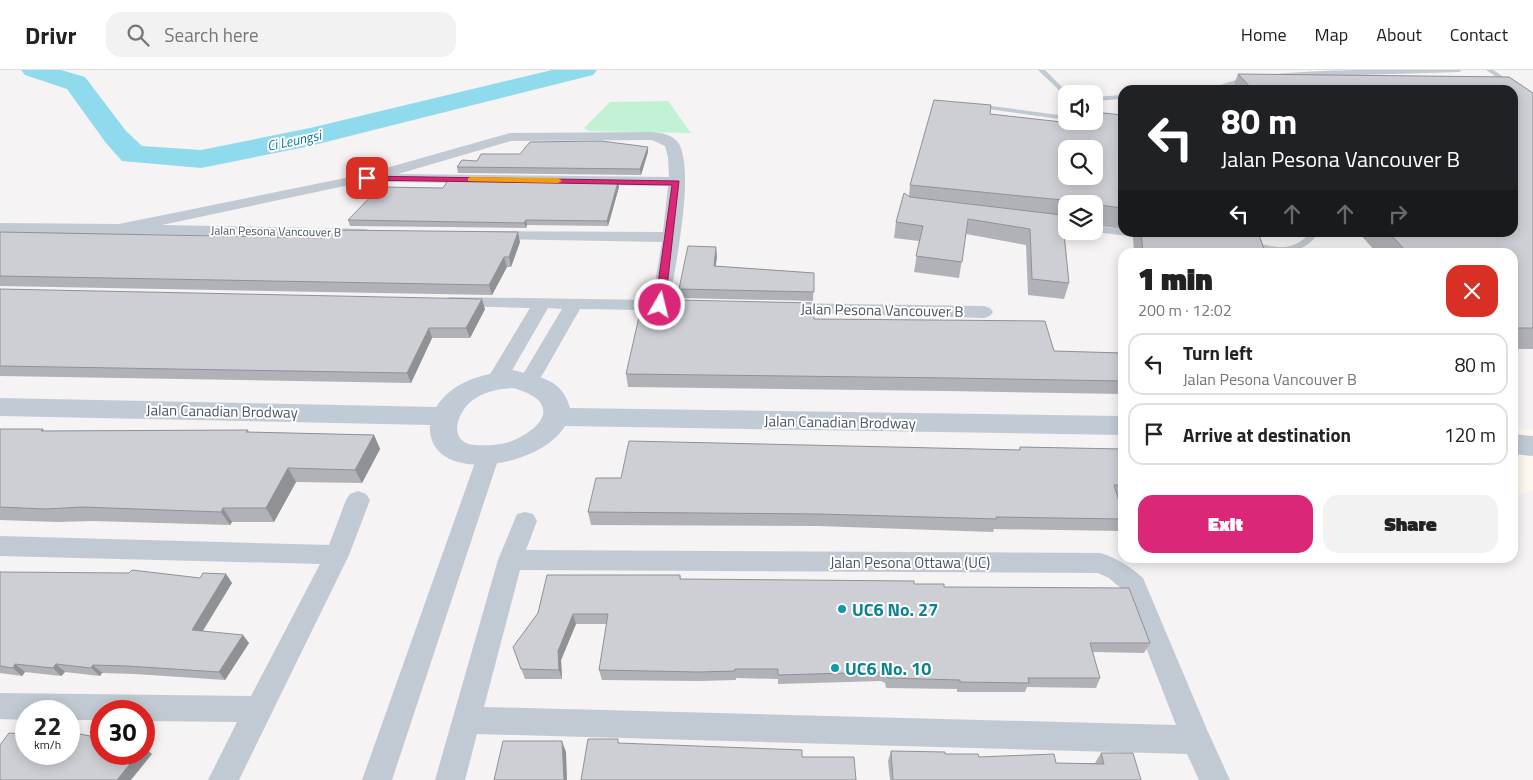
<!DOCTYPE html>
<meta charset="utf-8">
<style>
body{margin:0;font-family:"Titillium Web",sans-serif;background:#f2f2f2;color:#222;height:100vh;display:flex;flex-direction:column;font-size:19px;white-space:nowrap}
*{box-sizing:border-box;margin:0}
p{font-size:16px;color:#767676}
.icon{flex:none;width:28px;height:28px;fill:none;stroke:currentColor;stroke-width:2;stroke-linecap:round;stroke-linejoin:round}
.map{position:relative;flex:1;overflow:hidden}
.sheet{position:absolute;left:1118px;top:178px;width:400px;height:315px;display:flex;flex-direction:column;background:#fff;border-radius:15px;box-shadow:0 2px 12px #0003}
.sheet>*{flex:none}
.top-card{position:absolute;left:1118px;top:15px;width:400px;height:152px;border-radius:15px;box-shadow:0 2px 12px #0003;background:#202124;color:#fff;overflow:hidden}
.buttons{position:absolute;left:1058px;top:15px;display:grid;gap:10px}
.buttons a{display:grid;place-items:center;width:45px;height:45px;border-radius:10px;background:#fff;box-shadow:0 2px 12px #0003;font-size:25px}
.speed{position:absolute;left:15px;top:630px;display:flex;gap:10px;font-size:25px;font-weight:700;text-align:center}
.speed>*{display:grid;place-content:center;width:65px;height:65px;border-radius:50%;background:#fff;box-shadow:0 2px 12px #0003;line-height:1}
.speed small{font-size:12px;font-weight:400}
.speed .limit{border:8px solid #d22;background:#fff;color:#111}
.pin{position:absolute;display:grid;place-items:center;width:42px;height:42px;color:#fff;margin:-21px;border-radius:10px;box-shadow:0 2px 8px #0006}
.me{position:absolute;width:55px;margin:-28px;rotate:8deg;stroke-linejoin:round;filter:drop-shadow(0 0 4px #0008)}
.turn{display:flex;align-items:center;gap:18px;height:105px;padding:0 20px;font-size:22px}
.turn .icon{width:65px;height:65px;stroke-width:2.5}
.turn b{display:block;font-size:35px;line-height:42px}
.lanes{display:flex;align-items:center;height:48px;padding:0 20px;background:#0003;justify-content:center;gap:25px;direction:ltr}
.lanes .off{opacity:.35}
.round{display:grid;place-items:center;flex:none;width:52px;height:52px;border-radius:15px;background:#f2f2f2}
.headline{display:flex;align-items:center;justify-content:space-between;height:85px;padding:0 20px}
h1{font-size:30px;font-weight:800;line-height:38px}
.cta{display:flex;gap:10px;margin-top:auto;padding:10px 20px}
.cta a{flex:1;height:58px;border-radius:15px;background:#db2777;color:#fff;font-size:20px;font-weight:800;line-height:58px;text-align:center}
.cta a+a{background:#f2f2f2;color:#222}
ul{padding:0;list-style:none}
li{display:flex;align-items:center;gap:15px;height:62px;margin:0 10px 8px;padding:0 10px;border:2px solid #e0e0e0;border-radius:15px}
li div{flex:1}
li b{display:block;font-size:19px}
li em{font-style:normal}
header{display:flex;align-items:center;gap:30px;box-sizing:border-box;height:70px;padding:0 25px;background:#fff;border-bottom:1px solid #e0e0e0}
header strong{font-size:24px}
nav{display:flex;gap:28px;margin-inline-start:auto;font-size:18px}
.search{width:350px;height:45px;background:#f2f2f2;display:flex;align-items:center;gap:12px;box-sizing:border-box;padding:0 18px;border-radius:15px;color:#767676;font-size:19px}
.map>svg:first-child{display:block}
.commercial{fill:#fdf9ef}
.green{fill:#c3f1d5}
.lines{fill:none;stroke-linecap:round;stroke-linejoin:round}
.river{fill:#90daee;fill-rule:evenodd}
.lane{fill:#c1cad2;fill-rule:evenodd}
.street{fill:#c1cad2;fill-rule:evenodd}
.secondary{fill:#c1cbd6;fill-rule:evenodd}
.wall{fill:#b0b2b7}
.shaded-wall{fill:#909195}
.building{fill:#cdcfd5;stroke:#909195;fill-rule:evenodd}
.route{fill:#db2777;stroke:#8e194d}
.slow{fill:#f59e0b}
.culture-dot{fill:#0f9aa8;stroke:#fff;stroke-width:2}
.labels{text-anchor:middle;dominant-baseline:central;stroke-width:4;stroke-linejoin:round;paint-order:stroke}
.far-street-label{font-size:12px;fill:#4a5661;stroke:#fff}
.far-water-label{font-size:14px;font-style:italic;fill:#0c7c9b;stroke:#fff}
.street-label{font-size:15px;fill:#4a5661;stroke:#fff}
.near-culture-label{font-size:18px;font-weight:bold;fill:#0d838f;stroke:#fff;text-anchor:start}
</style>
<header>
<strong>Drivr</strong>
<div class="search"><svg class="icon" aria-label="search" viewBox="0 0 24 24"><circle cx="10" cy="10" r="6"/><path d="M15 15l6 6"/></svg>Search here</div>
<nav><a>Home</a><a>Map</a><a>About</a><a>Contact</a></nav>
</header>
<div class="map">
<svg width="1533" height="710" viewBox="0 0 1533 710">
<rect width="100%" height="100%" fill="#f5f3f3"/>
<!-- commercial -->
<polygon class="commercial" points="1513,359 1533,360 1533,420 1513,427"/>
<!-- green -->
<polygon class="green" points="668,31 691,63 589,61 584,58 610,32"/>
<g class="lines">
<!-- river -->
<polygon class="river" points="21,0 61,0 85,7 126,61 142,76 201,80 310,58 552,0 597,0 593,5 310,76 201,98 122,91 106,73 67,19 25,5"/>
<!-- lane -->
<g class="lane">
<polygon points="1038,0 1045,0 1069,24 1064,25"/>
<path d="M1357,0H1462L1459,2L1292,7L1258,11L1233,15L1220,20H1211C1236,2 1324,1 1357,0Z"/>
<polygon points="1486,0 1493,0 1533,26 1533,31"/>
<polygon points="1122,25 1122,29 1094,31 1094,27"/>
<polygon points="976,34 1066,46 1066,50 974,37 973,36"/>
<polygon points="1094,156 1122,159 1122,162 1148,162 1152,165 1148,168 1094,162"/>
<path d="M1308,162H1316V166C1302,184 1284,184 1263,181C1257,180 1249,180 1245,176C1258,165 1283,191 1308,165Z"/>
</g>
<!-- street -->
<g class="street">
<path d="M652,62C662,63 674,65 679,74C695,104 675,195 670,230L708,232L711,236L708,240L702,241L580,239L536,316L529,318L522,316L519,311L562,239L548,238L503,316L496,318L489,316L486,311L530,238L455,236L449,235L446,231L449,227L652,230L662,172L489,169L483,167L481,164L483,161L663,162L668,116L389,112L382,108L162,155L367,159L369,162L361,167L0,163V153L119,154L365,104L510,63ZM652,70L665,76L668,87L669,107L398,104L511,71Z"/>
<polygon points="785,233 984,236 990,238 993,242 990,246 984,248 779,242 776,238 779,234"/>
<polygon points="488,379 496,381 499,387 392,710 362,710 477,387 480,381"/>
<polygon points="358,421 366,424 370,430 349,485 239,710 208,710 237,652 144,651 144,641 101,641 101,650 69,650 69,641 26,641 26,650 0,649 0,623 251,626 320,494 0,486 0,466 329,475 346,430 350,424"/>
<path d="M525,442L533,444L537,451L526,480L1101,483C1118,489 1130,496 1143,508L1208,662L1230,710H1199L1187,684L477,664L465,710H435L498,490L517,444ZM520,500L1098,503L1109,508L1124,521L1176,655L484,637Z"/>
</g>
<!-- secondary -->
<g class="secondary">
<path d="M513,300C539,307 562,308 570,338L1122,346V365L565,356C540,399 426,416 430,355L0,346V328L436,337C454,310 483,304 513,300ZM513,318C558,330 549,355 512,371C501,375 486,376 474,375C446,372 458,340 473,330C485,321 499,319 513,318Z"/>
<polygon points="1512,364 1533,366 1533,386 1512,384"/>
</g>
</g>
<!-- wall -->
<g class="wall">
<polygon points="1238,4 1509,7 1533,23 1533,279 1512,279 1512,182 1376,182 1358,162 1512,162 1512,20 1232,20"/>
<polygon points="990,44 1067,53 1067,51 1094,51 1122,45 1122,159 1094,155 1094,134 1066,134 1066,151 1063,150 1069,213 1064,229 1028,225 1026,175 966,164 959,208 914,202 919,171 894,168 896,152 909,126 910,115"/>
<polygon points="648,77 648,82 641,105 458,103 457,97 477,91 520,84"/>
<polygon points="619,117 608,156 527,155 526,158 350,156 348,150 443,118"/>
<polygon points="0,162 520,172 511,197 507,197 492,225 0,216"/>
<polygon points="1135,162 1258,162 1265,182 1134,182 1133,168"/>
<polygon points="717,186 716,196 814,203 813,231 680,228 679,219"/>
<polygon points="0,219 485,239 470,268 432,268 411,313 0,306"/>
<polygon points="814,249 1054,281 1122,283 1122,324 948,321 628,317 626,304"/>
<polygon points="0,359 43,359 45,361 248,360 249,362 374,365 380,379 362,413 296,412 274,452 232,452 230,455 93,451 58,452 0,450"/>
<polygon points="893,377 1019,380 1020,377 1122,379 1122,428 1118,428 1122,440 1122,456 1120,461 994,459 993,462 818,456 591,455 588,442 621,408"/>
<polygon points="0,502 200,508 226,504 232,513 203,561 249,573 225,610 135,604 102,603 100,606 65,602 61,606 25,602 22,606 0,603"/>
<polygon points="680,505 681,509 914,514 944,517 1150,573 1144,583 1093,582 1100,608 1096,618 1027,617 1025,622 957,622 957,619 886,618 885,613 881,611 778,614 778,609 736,608 736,610 700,611 602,610 599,600 607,554 576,554 561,590 562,609 525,609 513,577 538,543"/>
<polygon points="891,681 1056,693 1095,693 1101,683 1141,710 890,710 888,691"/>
</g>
<!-- shaded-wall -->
<g class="shaded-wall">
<polygon points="648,77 648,82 641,105 640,99"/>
<polygon points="618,112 619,117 608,156 607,151"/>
<polygon points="526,150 527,155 526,158 524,153"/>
<polygon points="518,162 520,172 511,197 509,187"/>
<polygon points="716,177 717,186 714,205 714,196"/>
<polygon points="504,187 507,197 492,225 489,215"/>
<polygon points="482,229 485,239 470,268 466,258"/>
<polygon points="429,258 432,268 411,313 407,303"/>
<polygon points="374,365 380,379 362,413 355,400"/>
<polygon points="288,398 296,412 274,452 266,438"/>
<polygon points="223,438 232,452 230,455 221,442"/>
<polygon points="226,504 232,513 198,568 192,560"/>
<polygon points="573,544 576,554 561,590 562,609 559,600 558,581"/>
<polygon points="243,565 249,573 225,610 219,602"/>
<polygon points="15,594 25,602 22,606 13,598"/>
<polygon points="56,594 65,602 61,606 53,598"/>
<polygon points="93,595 102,603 100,606 91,598"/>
<polygon points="562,671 566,682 567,710 564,710"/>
<polygon points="144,677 152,684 131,710 117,710 138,684 144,684"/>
</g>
<!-- building -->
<g class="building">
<polygon points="1238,4 1509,7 1533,23 1533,258 1512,258 1512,182 1407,182 1388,162 1512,162 1512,20 1253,20"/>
<path d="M934,30L991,35L990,44L1071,53V51H1094V42L1122,45V138L1062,130L910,115ZM1066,79H1094V106H1066Z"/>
<polygon points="601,71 648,77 640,99 457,97 462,90 477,91 481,84 520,84 530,72"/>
<polygon points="449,109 618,112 607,151 526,150 524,153 348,150 380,117 443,118"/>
<polygon points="904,123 910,127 1062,145 1069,213 1032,209 1030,159 968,149 962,192 916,186 923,156 896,152"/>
<polygon points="334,160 518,162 509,187 504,187 489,215 0,206 0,162 325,168"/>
<polygon points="1141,162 1258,162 1265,182 1143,182"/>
<polygon points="688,176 716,177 714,196 814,203 814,222 679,219"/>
<polygon points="0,219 482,229 466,258 429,258 407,303 0,296"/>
<polygon points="676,230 814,233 814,249 1045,251 1054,281 1122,283 1122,311 950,308 626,304 639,247 672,247"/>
<polygon points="0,359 43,359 41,361 248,360 246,362 374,365 355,400 288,398 266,438 223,438 221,442 82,437 46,439 0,437"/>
<polygon points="629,371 893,377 1020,380 1020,377 1122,379 1122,415 1114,415 1122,440 1122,449 996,447 997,449 819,444 588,442 596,408 621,408"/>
<polygon points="132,500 200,508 203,503 226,504 192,560 243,565 219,602 127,596 93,595 91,598 56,594 53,598 15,594 13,598 0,596 0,502 129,503"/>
<polygon points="547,505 680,505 680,509 914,511 914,514 944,514 944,517 1129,518 1150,573 1090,573 1100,608 1028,608 1029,613 960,612 960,610 888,608 887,604 883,602 778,605 778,599 735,599 735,601 699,602 599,600 608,544 573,544 558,581 559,600 521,599 513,577 538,543"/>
<polygon points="69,661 75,661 74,663 101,668 101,684 138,684 117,710 0,710 0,675 9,663 26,664 26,684 69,684"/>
<polygon points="588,669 618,669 618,673 802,680 802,687 854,687 856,710 581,710"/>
<polygon points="503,671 562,671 564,710 494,710"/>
<polygon points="891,681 945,682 945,684 978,684 979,687 1054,684 1056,693 1104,694 1101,683 1133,683 1141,710 893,710"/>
</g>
<!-- route -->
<polygon class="route" points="364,106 679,111 665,235 660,238 655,235 672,115 367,110 364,110"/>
<!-- slow -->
<polygon class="slow" points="471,107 558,108 562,111 558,113 468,111 468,108"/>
<!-- markers -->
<g class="culture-dot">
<circle cx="842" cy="539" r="5"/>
<circle cx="835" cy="598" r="5"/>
</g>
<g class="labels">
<!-- far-street labels -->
<g class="far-street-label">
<text transform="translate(276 161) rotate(1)">Jalan Pesona Vancouver B</text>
</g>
<!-- far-water labels -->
<g class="far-water-label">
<text transform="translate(294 70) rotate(-12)">Ci Leungsi</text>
</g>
<!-- street labels -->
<g class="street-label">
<text transform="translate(882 240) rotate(1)">Jalan Pesona Vancouver B</text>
<text transform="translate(222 341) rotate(1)">Jalan Canadian Brodway</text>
<text transform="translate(840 352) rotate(1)">Jalan Canadian Brodway</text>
<text x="910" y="492">Jalan Pesona Ottawa (UC)</text>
</g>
<!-- near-culture labels -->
<g class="near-culture-label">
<text x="852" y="539">UC6 No. 27</text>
<text x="845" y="598">UC6 No. 10</text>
</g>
</g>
</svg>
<div class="buttons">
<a><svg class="icon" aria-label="sound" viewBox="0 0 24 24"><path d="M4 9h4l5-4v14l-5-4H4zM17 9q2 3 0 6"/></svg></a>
<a><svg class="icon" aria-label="search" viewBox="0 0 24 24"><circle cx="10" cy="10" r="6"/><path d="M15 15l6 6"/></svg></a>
<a><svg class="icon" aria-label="layers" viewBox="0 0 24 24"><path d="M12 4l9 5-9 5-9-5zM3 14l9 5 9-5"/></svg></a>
</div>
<div class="speed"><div>22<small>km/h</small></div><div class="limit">30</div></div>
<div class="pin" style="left:367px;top:108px;background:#d93025"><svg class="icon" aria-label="arrive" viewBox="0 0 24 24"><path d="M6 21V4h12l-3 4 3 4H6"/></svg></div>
<svg class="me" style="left:660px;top:235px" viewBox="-20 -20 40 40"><circle r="17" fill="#db2777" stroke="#fff" stroke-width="3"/><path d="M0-11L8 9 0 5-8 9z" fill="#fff"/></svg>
<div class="top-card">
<div class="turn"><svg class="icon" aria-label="left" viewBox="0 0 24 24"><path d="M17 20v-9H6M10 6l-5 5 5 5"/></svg><div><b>80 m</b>Jalan Pesona Vancouver B</div></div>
<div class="lanes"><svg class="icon" aria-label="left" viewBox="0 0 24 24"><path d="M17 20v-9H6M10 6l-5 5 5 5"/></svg><svg class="icon off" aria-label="ahead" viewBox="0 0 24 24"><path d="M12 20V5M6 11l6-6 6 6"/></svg><svg class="icon off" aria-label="ahead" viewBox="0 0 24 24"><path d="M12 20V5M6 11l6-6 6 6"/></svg><svg class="icon off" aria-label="right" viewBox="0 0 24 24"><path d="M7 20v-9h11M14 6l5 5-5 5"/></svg></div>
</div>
<section class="sheet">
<div class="headline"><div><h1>1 min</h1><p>200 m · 12:02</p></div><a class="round" style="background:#d93025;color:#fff"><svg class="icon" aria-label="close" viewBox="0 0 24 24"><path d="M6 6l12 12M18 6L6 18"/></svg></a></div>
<ul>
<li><svg class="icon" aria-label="left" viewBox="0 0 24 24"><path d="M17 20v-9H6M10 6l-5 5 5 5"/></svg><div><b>Turn left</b><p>Jalan Pesona Vancouver B</p></div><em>80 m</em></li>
<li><svg class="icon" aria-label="arrive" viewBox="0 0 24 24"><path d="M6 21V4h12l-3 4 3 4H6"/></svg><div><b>Arrive at destination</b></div><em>120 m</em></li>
</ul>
<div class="cta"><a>Exit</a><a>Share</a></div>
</section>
</div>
